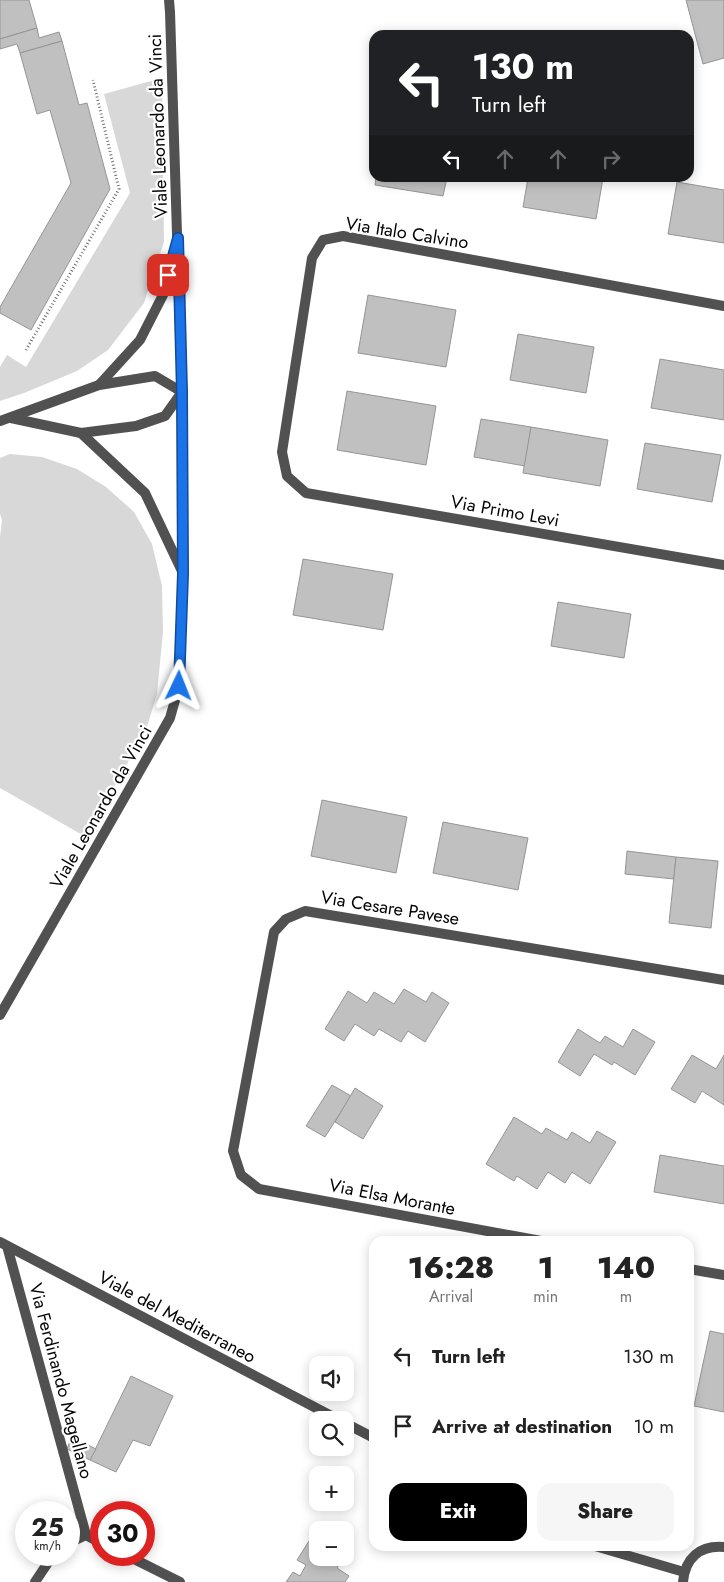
<!DOCTYPE html>
<meta charset="utf-8">
<style>
body{margin:0;font-family:Jost,sans-serif;background:#f6f6f6;color:#222;height:100vh;display:flex;flex-direction:column;font-size:19px;white-space:nowrap}
*{box-sizing:border-box;margin:0}
p{font-size:16px;color:#767676}
.icon{flex:none;width:28px;height:28px;fill:none;stroke:currentColor;stroke-width:2;stroke-linecap:round;stroke-linejoin:round}
.map{position:relative;flex:1;overflow:hidden}
.side{position:absolute;left:369px;top:1236px;width:325px;height:315px;display:flex;flex-direction:column;background:#fff;border-radius:15px;box-shadow:0 2px 12px #0003}
.side>*{flex:none}
.guide{position:absolute;left:369px;top:30px;width:325px;height:152px;border-radius:15px;box-shadow:0 2px 12px #0003;background:#202124;color:#fff;overflow:hidden}
.buttons{position:absolute;left:309px;top:1356px;display:grid;gap:10px}
.buttons a{display:grid;place-items:center;width:45px;height:45px;border-radius:10px;background:#fff;box-shadow:0 2px 12px #0003;font-size:25px}
.speed{position:absolute;left:15px;top:1501px;display:flex;gap:10px;font-size:25px;font-weight:700;text-align:center}
.speed>*{display:grid;place-content:center;width:65px;height:65px;border-radius:50%;background:#fff;box-shadow:0 2px 12px #0003;line-height:1}
.speed small{font-size:12px;font-weight:400}
.speed .limit{border:8px solid #d22;background:#fff;color:#111}
.pin{position:absolute;display:grid;place-items:center;width:42px;height:42px;color:#fff;margin:-21px;border-radius:10px;box-shadow:0 2px 8px #0006}
.me{position:absolute;width:55px;margin:-28px;rotate:2deg;stroke-linejoin:round;filter:drop-shadow(0 0 4px #0008)}
.turn{display:flex;align-items:center;gap:18px;height:105px;padding:0 20px;font-size:22px}
.turn .icon{width:65px;height:65px;stroke-width:2.5}
.turn b{display:block;font-size:35px;line-height:42px}
.lanes{display:flex;align-items:center;height:48px;padding:0 20px;background:#0003;justify-content:center;gap:25px;direction:ltr}
.lanes .off{opacity:.35}
.eta{display:flex;justify-content:space-evenly;align-items:center;height:85px;text-align:center}
.eta b{font-size:30px;font-weight:800;line-height:35px}
.button{display:flex;gap:10px;margin-top:auto;padding:10px 20px}
.button a{flex:1;height:58px;border-radius:15px;background:#000;color:#fff;font-size:20px;font-weight:800;line-height:58px;text-align:center}
.button a+a{background:#f6f6f6;color:#222}
ul{padding:0;list-style:none}
li{display:flex;align-items:center;gap:15px;height:70px;padding:0 20px}
li div{flex:1}
li b{display:block;font-size:19px}
li em{font-style:normal}
.map>svg:first-child{display:block}
.green{fill:#d8d8d8}
.building{fill:#c0c0c0;stroke:#959595}
.lines{fill:none;stroke-linecap:round;stroke-linejoin:round}
.path{stroke:#737373;stroke-width:3;stroke-dasharray:1 2.5;stroke-linecap:butt}
.minor{stroke:#515151;stroke-width:10}
.route-casing{stroke:#114b97;stroke-width:12}
.route{stroke:#1a73e8;stroke-width:9}
.labels{text-anchor:middle;dominant-baseline:central;stroke-width:4.5;stroke-linejoin:round;paint-order:stroke}
.street-label{font-size:18px;fill:#000;stroke:#fff}
</style>
<div class="map">
<svg width="724" height="1582" viewBox="0 0 724 1582">
<rect width="100%" height="100%" fill="#fff"/>
<!-- green -->
<g class="green">
<polygon points="162,78 164,242 144,303 108,350 77,371 24,393 0,401 0,367 7,355 26,367 130,193 104,94"/>
<polygon points="10,454 42,457 77,469 106,487 134,512 152,544 162,586 163,632 157,694 146,730 86,837 0,788 0,537 2,520 0,514 0,458"/>
</g>
<!-- building -->
<g class="building">
<polygon points="0,0 29,0 37,28 0,39"/>
<polygon points="686,0 724,0 724,58 703,64"/>
<polygon points="37,28 39,38 59,32 62,41 20,53 17,44 0,49 0,39"/>
<polygon points="62,41 79,105 87,103 110,189 31,330 0,313 0,307 71,183 50,110 37,114 20,53"/>
<polygon points="376,178 447,178 443,196 375,185"/>
<polygon points="528,178 603,178 596,219 523,207"/>
<polygon points="677,182 724,190 724,243 668,234"/>
<polygon points="368,295 456,310 446,367 358,353"/>
<polygon points="518,334 594,347 586,393 510,380"/>
<polygon points="660,359 724,370 724,420 651,408"/>
<polygon points="347,391 436,406 426,465 337,450"/>
<polygon points="481,419 531,427 525,466 474,457"/>
<polygon points="531,427 608,440 600,486 523,473"/>
<polygon points="645,443 721,455 712,502 637,489"/>
<polygon points="303,559 393,574 383,630 293,615"/>
<polygon points="558,602 631,614 624,658 551,646"/>
<polygon points="322,800 407,817 396,873 311,856"/>
<polygon points="443,822 528,838 518,890 433,873"/>
<polygon points="627,851 676,857 674,879 625,874"/>
<polygon points="676,857 718,861 711,928 669,923"/>
<polygon points="404,989 426,1002 432,992 449,1003 425,1042 408,1031 401,1042 379,1029 374,1036 355,1024 344,1041 325,1029 348,991 367,1003 374,992 394,1004"/>
<polygon points="578,1029 600,1043 605,1036 623,1047 633,1029 655,1042 635,1075 614,1062 612,1065 594,1054 580,1076 558,1062"/>
<polygon points="692,1055 716,1069 724,1055 724,1105 702,1091 695,1103 671,1089"/>
<polygon points="332,1085 351,1096 325,1137 306,1126"/>
<polygon points="355,1088 383,1106 363,1139 335,1122"/>
<polygon points="514,1117 542,1134 546,1128 567,1140 572,1132 590,1143 597,1131 616,1142 590,1184 572,1172 565,1183 548,1172 537,1189 517,1176 514,1181 486,1164"/>
<polygon points="660,1155 724,1166 724,1204 654,1192"/>
<polygon points="710,1331 724,1334 724,1412 694,1406"/>
<polygon points="131,1376 173,1396 150,1446 133,1440 116,1472 90,1460"/>
<polygon points="70,1441 87,1448 88,1445 96,1449 90,1460 67,1449"/>
<polygon points="309,1541 318,1546 318,1558 337,1558 342,1560 337,1568 349,1576 345,1582 286,1582 293,1572 300,1576 306,1565 297,1560"/>
</g>
<g class="lines">
<!-- path -->
<polyline class="path" points="26,350 119,189 93,80"/>
<!-- minor -->
<g class="minor">
<polyline points="724,306 343,236 323,240 312,258 282,452 287,476 306,493 724,565"/>
<polyline points="99,385 140,340 164,293 174,251"/>
<polyline points="11,418 81,433 136,426 165,416 182,392"/>
<polyline points="0,421 99,385 155,376 182,392"/>
<polyline points="81,433 145,493 182,571"/>
<polyline points="0,1015 170,718 179,686 183,574 182,392 170,12 169,0"/>
<polyline points="541,1241 259,1189 241,1175 233,1151 274,932 286,919 305,911 724,980"/>
<polyline points="0,1242 339,1420"/>
<polyline points="7,1246 86,1535 69,1543"/>
<polyline points="689,1269 724,1275"/>
<polyline points="345,1423 374,1438"/>
<polyline points="86,1535 101,1543"/>
<polyline points="595,1546 684,1572"/>
<polyline points="126,1555 180,1582"/>
<polyline points="35,1582 49,1561 55,1555"/>
<path d="M683,1582C685,1558 700,1545 724,1547"/>
</g>
</g>
<g class="lines">
<!-- route casing -->
<g class="route-casing">
<polyline id="route" points="168,275 178,238 182,392 183,574 179,686"/>
</g>
<!-- route -->
<use href="#route" class="route"/>
</g>
<g class="labels">
<!-- street labels -->
<g class="street-label">
<text transform="translate(158 126) rotate(-92)">Viale Leonardo da Vinci</text>
<text transform="translate(407 233) rotate(9)">Via Italo Calvino</text>
<text transform="translate(505 511) rotate(10)">Via Primo Levi</text>
<text transform="translate(101 807) rotate(-60)">Viale Leonardo da Vinci</text>
<text transform="translate(390 908) rotate(9)">Via Cesare Pavese</text>
<text transform="translate(392 1197) rotate(11)">Via Elsa Morante</text>
<text transform="translate(177 1317) rotate(28)">Viale del Mediterraneo</text>
<text transform="translate(61 1381) rotate(75)">Via Ferdinando Magellano</text>
</g>
</g>
</svg>
<div class="buttons">
<a><svg class="icon" aria-label="sound" viewBox="0 0 24 24"><path d="M4 9h4l5-4v14l-5-4H4zM17 9q2 3 0 6"/></svg></a>
<a><svg class="icon" aria-label="search" viewBox="0 0 24 24"><circle cx="10" cy="10" r="6"/><path d="M15 15l6 6"/></svg></a>
<a>+</a>
<a>−</a>
</div>
<div class="speed"><div>25<small>km/h</small></div><div class="limit">30</div></div>
<div class="pin" style="left:168px;top:275px;background:#d93025"><svg class="icon" aria-label="arrive" viewBox="0 0 24 24"><path d="M6 21V4h12l-3 4 3 4H6"/></svg></div>
<svg class="me" style="left:179px;top:686px" viewBox="-20 -20 40 40"><path d="M0-17L14 15 0 8-14 15z" fill="#1a73e8" stroke="#fff" stroke-width="4"/></svg>
<div class="guide">
<div class="turn"><svg class="icon" aria-label="left" viewBox="0 0 24 24"><path d="M17 20v-9H6M10 6l-5 5 5 5"/></svg><div><b>130 m</b>Turn left</div></div>
<div class="lanes"><svg class="icon" aria-label="left" viewBox="0 0 24 24"><path d="M17 20v-9H6M10 6l-5 5 5 5"/></svg><svg class="icon off" aria-label="ahead" viewBox="0 0 24 24"><path d="M12 20V5M6 11l6-6 6 6"/></svg><svg class="icon off" aria-label="ahead" viewBox="0 0 24 24"><path d="M12 20V5M6 11l6-6 6 6"/></svg><svg class="icon off" aria-label="right" viewBox="0 0 24 24"><path d="M7 20v-9h11M14 6l5 5-5 5"/></svg></div>
</div>
<section class="side">
<div class="eta">
<div><b>16:28</b><p>Arrival</p></div>
<div><b>1</b><p>min</p></div>
<div><b>140</b><p>m</p></div>
</div>
<ul>
<li><svg class="icon" aria-label="left" viewBox="0 0 24 24"><path d="M17 20v-9H6M10 6l-5 5 5 5"/></svg><div><b>Turn left</b></div><em>130 m</em></li>
<li><svg class="icon" aria-label="arrive" viewBox="0 0 24 24"><path d="M6 21V4h12l-3 4 3 4H6"/></svg><div><b>Arrive at destination</b></div><em>10 m</em></li>
</ul>
<div class="button"><a>Exit</a><a>Share</a></div>
</section>
</div>
